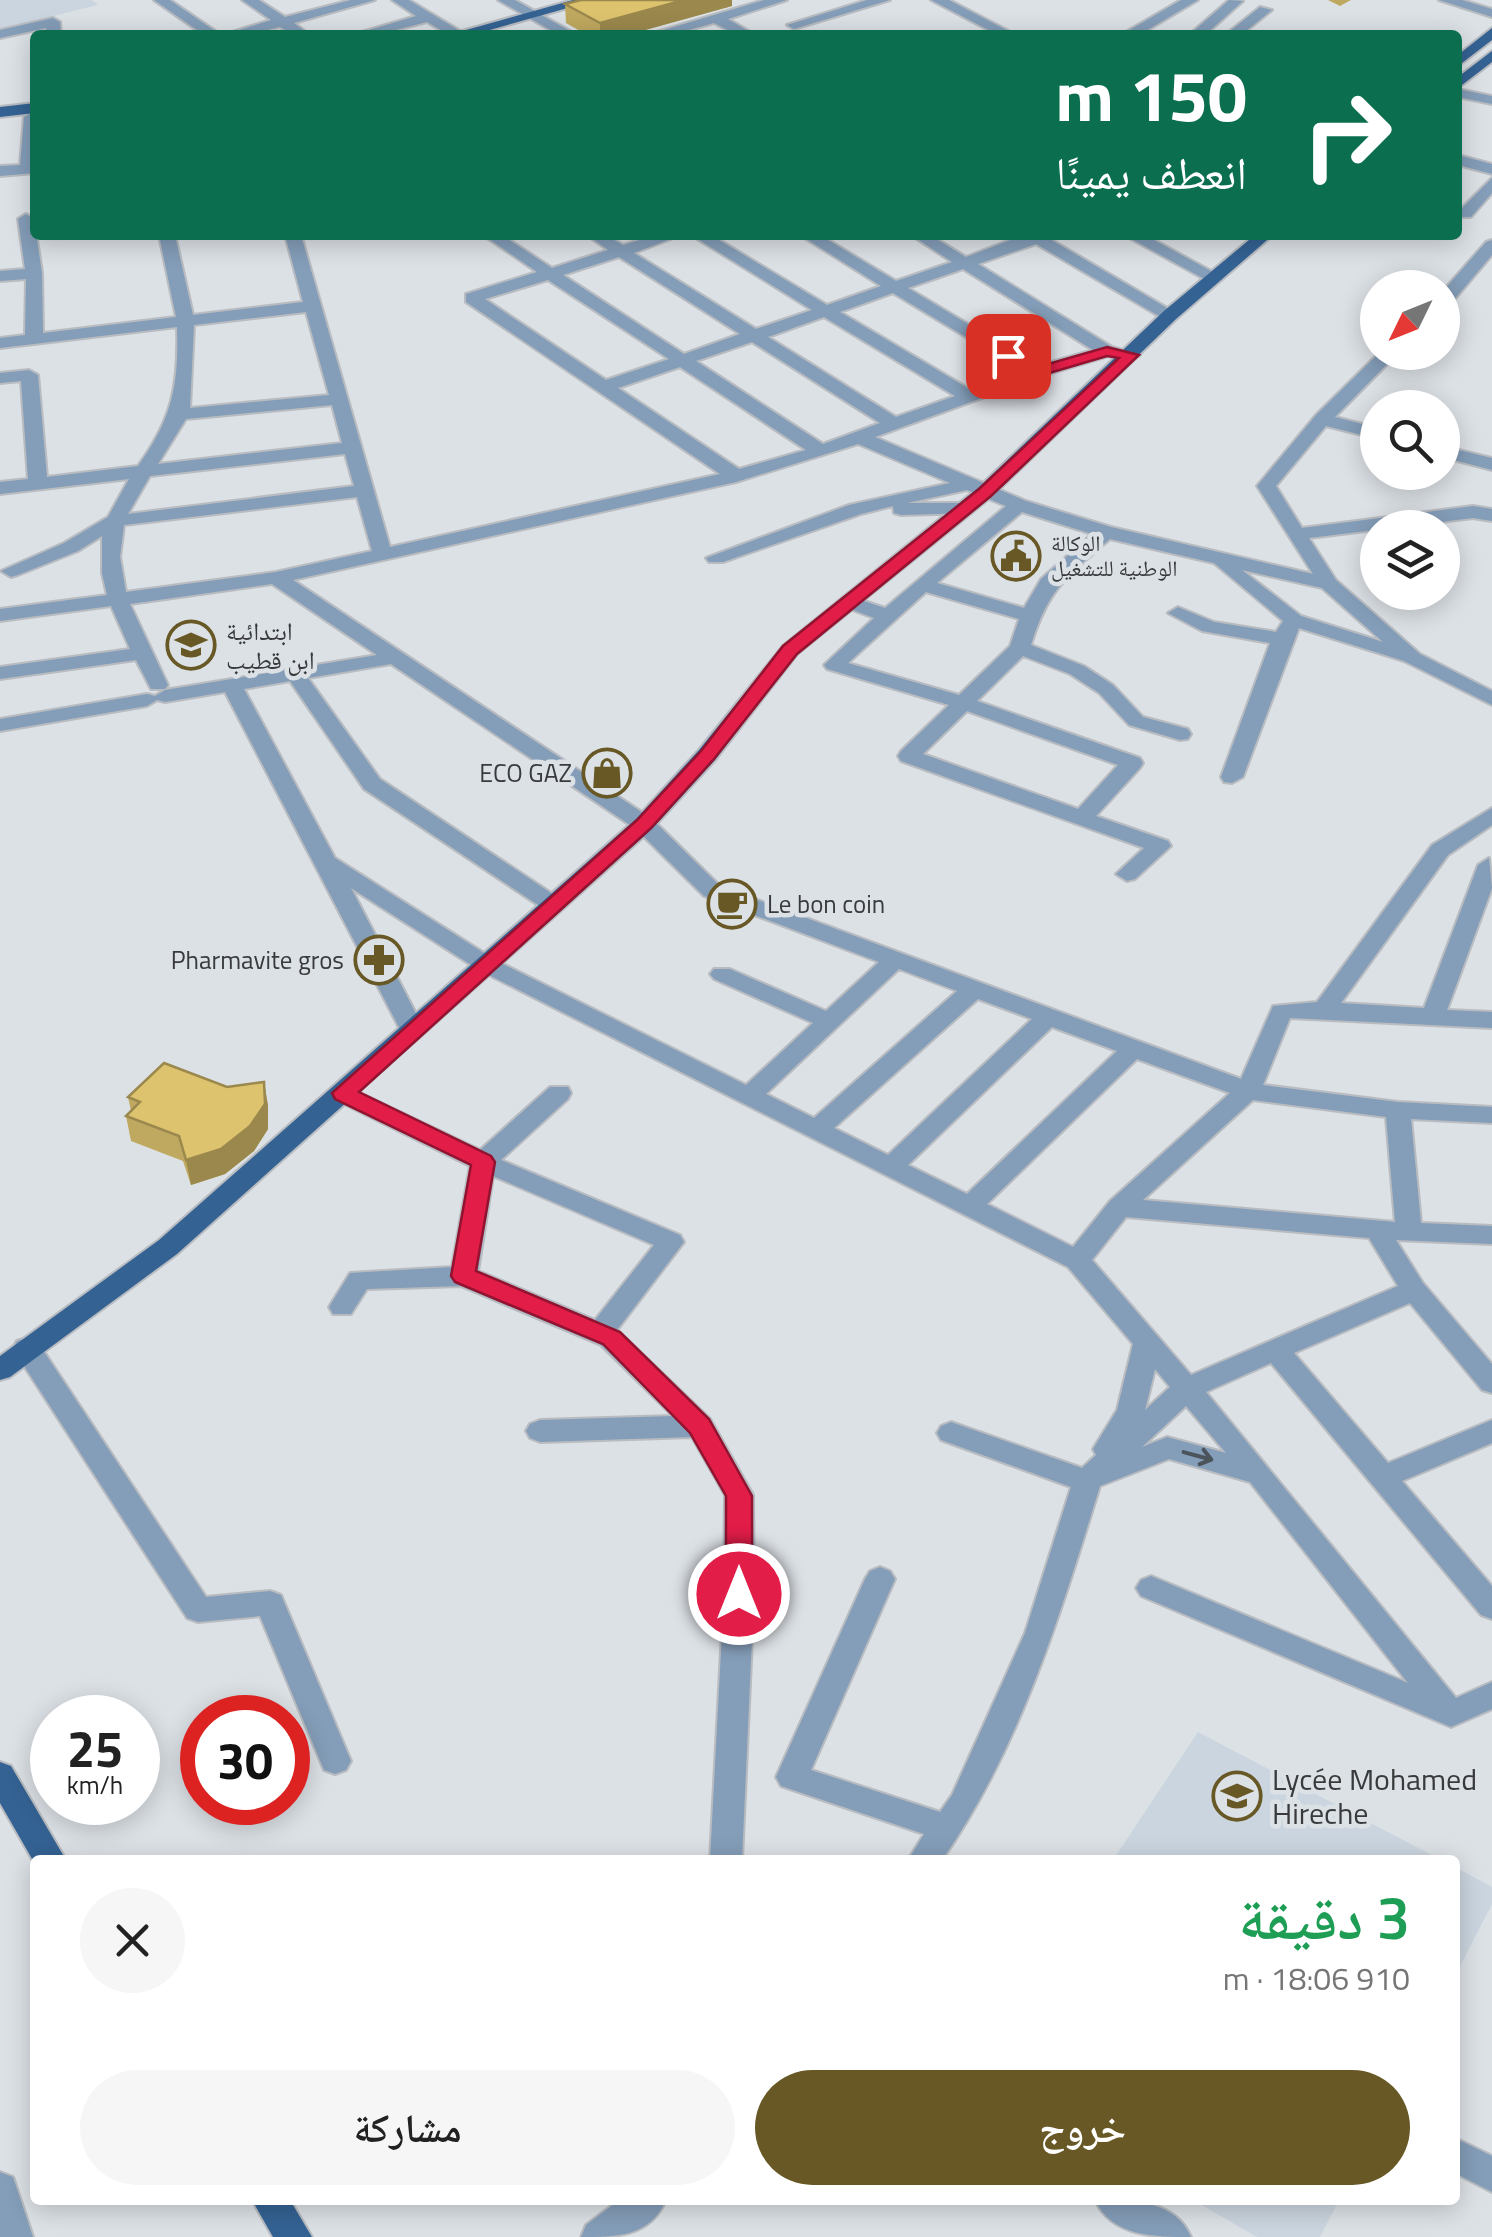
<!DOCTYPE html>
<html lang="ar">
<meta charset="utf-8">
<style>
body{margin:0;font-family:"Titillium Web","Noto Naskh Arabic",sans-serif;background:#f6f6f6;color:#222;direction:rtl;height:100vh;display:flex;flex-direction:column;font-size:38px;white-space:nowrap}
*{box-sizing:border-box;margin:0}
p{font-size:32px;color:#767676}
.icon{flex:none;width:55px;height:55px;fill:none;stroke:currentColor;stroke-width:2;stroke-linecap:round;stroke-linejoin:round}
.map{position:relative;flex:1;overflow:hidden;direction:ltr}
.side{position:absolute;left:30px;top:1855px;width:1430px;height:350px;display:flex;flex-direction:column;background:#fff;border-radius:10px;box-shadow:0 5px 25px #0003;direction:rtl}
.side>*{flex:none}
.top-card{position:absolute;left:30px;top:30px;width:1432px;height:210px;border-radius:10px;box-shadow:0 5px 25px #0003;direction:rtl;background:#0b6e4f;color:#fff;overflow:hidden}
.needle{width:65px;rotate:227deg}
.controls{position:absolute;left:1360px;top:270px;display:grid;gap:20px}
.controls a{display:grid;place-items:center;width:100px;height:100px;border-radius:50%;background:#fff;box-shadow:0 5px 25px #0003;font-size:50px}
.speed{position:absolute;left:30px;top:1695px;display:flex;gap:20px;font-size:50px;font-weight:700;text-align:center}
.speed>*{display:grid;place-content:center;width:130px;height:130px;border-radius:50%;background:#fff;box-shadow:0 5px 25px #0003;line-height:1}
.speed small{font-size:25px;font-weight:400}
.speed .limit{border:15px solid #d22;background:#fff;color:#111}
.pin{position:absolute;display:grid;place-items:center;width:85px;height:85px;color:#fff;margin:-42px;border-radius:20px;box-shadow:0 5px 15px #0006}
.me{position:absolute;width:110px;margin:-55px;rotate:0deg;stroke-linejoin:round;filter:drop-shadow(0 0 8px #0008)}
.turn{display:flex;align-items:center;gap:35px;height:210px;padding:0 50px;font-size:45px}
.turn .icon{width:130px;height:130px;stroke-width:2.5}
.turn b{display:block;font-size:70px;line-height:85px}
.round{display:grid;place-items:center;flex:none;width:105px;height:105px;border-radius:52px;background:#f6f6f6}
.head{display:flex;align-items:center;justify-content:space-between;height:170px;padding:0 50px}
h1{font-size:60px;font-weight:600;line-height:75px;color:#1e9e55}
.primary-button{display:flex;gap:20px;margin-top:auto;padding:20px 50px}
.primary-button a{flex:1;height:115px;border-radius:60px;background:#675825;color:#fff;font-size:40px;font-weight:600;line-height:115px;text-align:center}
.primary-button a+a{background:#f6f6f6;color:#222}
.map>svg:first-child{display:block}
.built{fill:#cbd5df}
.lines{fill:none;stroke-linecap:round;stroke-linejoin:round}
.minor-casing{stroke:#b8bcc1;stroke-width:4}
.major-casing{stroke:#b8bcc1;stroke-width:4}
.minor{fill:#849db8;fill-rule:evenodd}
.major{fill:#346293;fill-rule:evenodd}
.wall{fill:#bfa85f}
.shaded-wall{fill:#9b884d}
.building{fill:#dec36e;stroke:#9b884d;stroke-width:2.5}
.oneway{stroke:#4b535b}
.route{fill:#e11d48;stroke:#92132f;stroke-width:2.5}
.labels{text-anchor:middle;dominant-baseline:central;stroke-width:9;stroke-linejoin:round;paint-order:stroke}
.far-poi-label{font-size:22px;fill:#383a3c;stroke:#dce1e6;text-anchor:start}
.poi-label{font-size:25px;fill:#383a3c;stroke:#dce1e6;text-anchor:start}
.near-poi-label{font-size:30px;fill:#383a3c;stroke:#dce1e6;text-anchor:start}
</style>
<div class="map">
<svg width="1492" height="2237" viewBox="0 0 1492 2237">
<rect width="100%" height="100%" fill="#dce1e6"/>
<!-- built -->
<g class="built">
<polygon points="0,0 92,0 98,5 0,29"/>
<polygon points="1198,1732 1441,1860 1113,1860"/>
<polygon points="1455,1867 1492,1887 1492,1904 1455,1976"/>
<polygon points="1193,2200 1339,2200 1320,2237 1257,2237"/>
</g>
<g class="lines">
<!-- minor casing -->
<g class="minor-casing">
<g id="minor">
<polygon points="154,0 170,0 221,35 204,35"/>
<polygon points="242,0 259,0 285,17 351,0 375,0 294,23 310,35 293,35 280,27 247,35 223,35 271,20"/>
<polygon points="392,0 409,0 465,34 449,35 427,22 376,35 352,35 416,16"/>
<polygon points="498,0 515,0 577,35 559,35"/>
<polygon points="764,0 787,0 728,19 755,35 737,35 714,23 670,35 647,35"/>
<polygon points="867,0 890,0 794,29 787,25"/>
<polygon points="931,0 949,0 1016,35 998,35"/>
<polygon points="1181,0 1198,0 1139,35 1121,35"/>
<polygon points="1229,0 1243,1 1205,35 1189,35"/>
<polygon points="1439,0 1462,0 1492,9 1492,17"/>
<polygon points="1260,7 1272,10 1241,35 1225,35"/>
<polygon points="53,18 60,22 61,35 47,35 46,28 0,38 0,30"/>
<polygon points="1458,89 1492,96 1492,104 1458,97"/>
<polygon points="32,112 35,173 0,176 0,166 20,165 24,117"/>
<polygon points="1458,155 1492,164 1492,174 1458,165"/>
<polygon points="1492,178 1492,193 1471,217 1458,217 1458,207 1462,208"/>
<path d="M26,214L34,219L42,273L43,333L176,317L159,235H175L193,315L303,302L285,235H301L390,547L720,474L466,302V294L537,272L483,235H502L552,268L608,250L587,235H606L623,245L656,235H681L634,253L756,329L812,310L691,235H711L827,305L881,286L800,235H820L896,281L952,262L911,235H930L966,257L1023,235H1055L1050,239L1179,315L1164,319L1036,244L978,264L1112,347L1140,355L1131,360L1108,356L1042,376L875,437L1026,501L1111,527L1313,574L1257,486L1316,415L1380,352H1399L1335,417L1378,428V439L1326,426L1276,486L1302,528L1473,506L1492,509V521L1473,518L1309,538L1336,580L1420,654L1492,691V705L1404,661L1299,628L1243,777L1232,783L1224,782L1221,777L1270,643L1202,631L1168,613L1178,607L1214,622L1276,632L1283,621L1214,563L1110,539C1067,576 1048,589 1031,645L1084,666L1113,685L1143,717L1188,729L1191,734L1188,739L1180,740L1129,725L1099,693L1070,674L1023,656L977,701L1140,758L1143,763L1140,768L1096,816L1168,841L1171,846L1135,879L1127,881L1116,874L1144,848L901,761L898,756L901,751L949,705L827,669L824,665L874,618L842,606V598L849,596L885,608L1006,506L967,490L907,503H964L971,505V513L901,515L894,513L893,506L861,514L723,562H709L706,558L849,505L950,483L858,444L736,482L293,580L652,819L720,886L1241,1079L1273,1006L1317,1002L1432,845L1492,808V825L1448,855L1341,1003L1424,1008L1478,865L1489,858L1492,888L1447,1010L1492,1012V1028L1290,1018L1263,1085L1398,1102L1492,1107V1123L1411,1119L1421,1223L1492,1226V1244L1396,1240L1423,1283L1492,1364V1393L1482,1390L1410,1303L1294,1353L1388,1463L1492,1420V1443L1402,1481L1492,1586V1619L1481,1615L1271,1363L1206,1392L1456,1698L1492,1682V1709L1451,1727L1141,1596L1136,1588L1141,1580L1151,1576L1408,1683L1250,1482L1169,1459L1100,1486C1060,1615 1020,1748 942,1860H908L924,1834L781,1786L776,1777L865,1579L870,1571L880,1567L890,1571L895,1579L811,1770L940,1812L952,1795L1025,1633L1071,1487L941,1440L937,1433L941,1426L951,1422L1082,1468L1096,1455L1093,1449L1117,1410L1133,1344L1068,1267L479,970L351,888L425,1031L413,1039L404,1037L225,692L165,702L157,700L147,706L0,731V719L147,694L155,696L165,690L377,655L272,584L130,604L168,685L165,689H151L136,660L0,679V667L130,649L111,606L0,621V609L107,595L102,573V536L78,551L18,575L11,577L1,571L64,543L108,517L129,479L0,494V482L28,479L21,381L0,383V373L29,370L38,375L47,477L138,466C172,419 179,386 177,327L0,348V338L25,335L26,279L0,281V271L25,269L18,219ZM619,257L740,334L684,354L563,275ZM963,269L1093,350L1038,366L908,288ZM548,280L669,359L606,380L485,299ZM893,293L1022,371L971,390L840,312ZM306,312L329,395L190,408L194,325ZM824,317L955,396L896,417L768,337ZM752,342L880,423L823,444L696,361ZM680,367L806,450L739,469L618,388ZM332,405L342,443L158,464L186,419ZM345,454L354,486L128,514L150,476ZM357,497L372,551L276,572L126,592L120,557L124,525ZM1022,512L1092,534L1041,579L1024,608L937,583ZM1242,570L1322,588L1383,642L1301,616ZM926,592L1019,619L1010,646L959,695L848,663ZM391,664L636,829L704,896L879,962L826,1011L730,969H714L710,974L714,979L813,1023L746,1085L495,960L335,858L244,689L290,681L364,789L544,909H560L563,904L560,899L380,779L308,678ZM967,711L1118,765L1078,809L923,754ZM899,969L957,991L814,1118L766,1094ZM978,999L1032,1019L888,1155L834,1128ZM1052,1027L1117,1051L967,1194L908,1165ZM1137,1059L1230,1093L1110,1201L1073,1247L987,1204ZM1253,1100L1386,1117L1395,1222L1143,1200ZM1126,1217L1369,1238L1398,1286L1191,1375L1092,1260ZM1155,1369L1170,1387L1145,1410ZM1186,1406L1226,1453L1167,1437L1142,1447Z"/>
<polygon points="1124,235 1145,235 1222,277 1208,281"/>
<polygon points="1492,240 1492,255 1448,307 1442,308 1442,292 1486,242"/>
<polygon points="1442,446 1492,458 1492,470 1442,457"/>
<path d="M343,1085L480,1150L550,1087H568L571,1093L568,1099L501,1160L680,1235L684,1242L617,1330L710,1419L753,1495L754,1594L742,1860H710L724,1594L725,1495L692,1437L540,1442L530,1438L526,1431L530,1424L540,1420L673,1416L601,1345L461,1286L367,1289L351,1314H333L329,1307L350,1273L452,1267L470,1166L334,1099L331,1093L334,1087ZM493,1176L654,1245L595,1320L478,1271Z"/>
<polygon points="27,1338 37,1341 206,1597 270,1591 281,1595 351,1761 346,1770 335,1774 324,1770 260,1616 198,1622 187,1618 17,1355 13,1348 17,1341"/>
<polygon points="1455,2138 1492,2156 1492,2192 1455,2173"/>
<polygon points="0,2172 13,2177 33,2237 0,2237"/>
<path d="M619,2200H666C650,2237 616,2237 581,2237L586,2225Z"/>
<path d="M1095,2200C1130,2200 1175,2199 1191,2237C1156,2237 1112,2237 1095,2200Z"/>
</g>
</g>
<!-- major casing -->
<g class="major-casing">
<g id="major">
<polygon points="573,0 596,0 472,35 448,35"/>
<polygon points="1492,28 1492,40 1458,66 1458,55"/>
<polygon points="1492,51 1492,62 1458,88 1458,77"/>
<polygon points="35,103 35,113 0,117 0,107"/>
<polygon points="1255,235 1273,235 1176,319 992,496 797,654 715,760 652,829 177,1254 10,1377 0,1380 0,1356 159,1240 636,819 699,750 783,646 978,488 1164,311"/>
<polygon points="0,1762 11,1766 66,1860 35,1860 35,1864 0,1803"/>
<polygon points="252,2200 290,2200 312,2237 273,2237"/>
</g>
</g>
<!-- minor -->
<use href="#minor" class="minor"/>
<!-- major -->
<use href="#major" class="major"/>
</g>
<!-- wall -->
<g class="wall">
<polygon points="1328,0 1351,0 1340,6"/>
<polygon points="565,4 732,6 627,35 587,35 566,23"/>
<polygon points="264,1082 268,1106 268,1129 254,1151 225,1174 191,1185 183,1161 131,1141 126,1116 131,1111 128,1097 227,1087"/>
</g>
<!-- shaded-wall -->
<g class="shaded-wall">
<polygon points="684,0 732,0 732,6 627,35 600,35 600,23"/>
<polygon points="264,1082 268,1106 268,1129 254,1151 225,1174 191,1185 186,1160"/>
</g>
<!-- building -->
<g class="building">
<polygon points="581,0 684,0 600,23 565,4"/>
<polygon points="164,1063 227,1087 264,1082 265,1104 250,1126 221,1149 186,1160 179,1136 126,1116 140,1102 128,1097"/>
</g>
<!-- one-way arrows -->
<defs><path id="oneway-shaft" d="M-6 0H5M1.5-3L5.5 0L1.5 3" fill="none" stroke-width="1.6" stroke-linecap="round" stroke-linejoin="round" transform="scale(2.5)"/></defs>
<use class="oneway" href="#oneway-shaft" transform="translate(1198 1456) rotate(15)"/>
<!-- route -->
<polygon class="route" points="1107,347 1139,355 991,496 797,654 714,759 651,828 359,1092 491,1156 495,1162 476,1271 620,1332 709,1419 752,1496 752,1594 749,1602 739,1605 729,1602 726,1594 726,1496 690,1433 603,1344 455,1282 451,1276 471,1165 335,1099 332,1093 637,820 701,751 783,646 979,489 1119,358 1107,356 1036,377 1002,359 1002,352 1014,352 1038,367"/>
<!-- icons -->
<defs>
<g id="civic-ring" transform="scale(2.5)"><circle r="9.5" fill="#dce1e6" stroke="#675825" stroke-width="1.5"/><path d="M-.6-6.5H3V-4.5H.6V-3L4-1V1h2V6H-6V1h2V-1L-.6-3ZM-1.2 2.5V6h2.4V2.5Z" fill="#675825"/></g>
<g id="school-ring" transform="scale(2.5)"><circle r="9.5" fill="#dce1e6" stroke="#675825" stroke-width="1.5"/><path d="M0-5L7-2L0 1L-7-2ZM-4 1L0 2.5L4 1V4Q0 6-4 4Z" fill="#675825"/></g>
<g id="shop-ring" transform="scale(2.5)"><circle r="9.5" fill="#dce1e6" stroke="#675825" stroke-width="1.5"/><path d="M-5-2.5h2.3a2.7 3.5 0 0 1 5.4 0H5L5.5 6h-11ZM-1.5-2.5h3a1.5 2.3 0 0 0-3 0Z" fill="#675825"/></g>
<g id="cafe-ring" transform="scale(2.5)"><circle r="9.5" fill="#dce1e6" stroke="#675825" stroke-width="1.5"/><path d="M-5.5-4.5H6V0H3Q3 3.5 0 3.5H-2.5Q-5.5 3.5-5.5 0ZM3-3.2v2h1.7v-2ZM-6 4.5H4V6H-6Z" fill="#675825"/></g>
<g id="pharmacy-ring" transform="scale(2.5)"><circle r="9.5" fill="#dce1e6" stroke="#675825" stroke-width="1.5"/><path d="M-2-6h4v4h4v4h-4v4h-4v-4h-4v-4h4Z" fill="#675825"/></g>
</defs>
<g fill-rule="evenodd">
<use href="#civic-ring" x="1016" y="556"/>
<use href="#school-ring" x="191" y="645"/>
<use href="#shop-ring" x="607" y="773"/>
<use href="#cafe-ring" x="732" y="904"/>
<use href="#pharmacy-ring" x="379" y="960"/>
<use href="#school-ring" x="1237" y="1796"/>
</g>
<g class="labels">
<!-- far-poi labels -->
<g class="far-poi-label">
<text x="1051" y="543">الوكالة<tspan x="1051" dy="25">الوطنية للتشغيل</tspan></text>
</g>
<!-- poi labels -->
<g class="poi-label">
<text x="226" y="631">ابتدائية<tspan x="226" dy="29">ابن قطيب</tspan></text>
<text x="572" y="773" text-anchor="end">ECO GAZ</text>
<text x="767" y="904">Le bon coin</text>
<text x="344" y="960" text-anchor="end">Pharmavite gros</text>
</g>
<!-- near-poi labels -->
<g class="near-poi-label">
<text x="1272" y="1779">Lycée Mohamed<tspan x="1272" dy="34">Hireche</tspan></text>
</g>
</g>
</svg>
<div class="controls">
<a><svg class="needle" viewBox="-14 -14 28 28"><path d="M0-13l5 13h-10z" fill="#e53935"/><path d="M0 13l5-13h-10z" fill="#767676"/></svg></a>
<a><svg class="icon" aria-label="search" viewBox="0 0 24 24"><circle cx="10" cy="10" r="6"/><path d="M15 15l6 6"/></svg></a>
<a><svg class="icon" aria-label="layers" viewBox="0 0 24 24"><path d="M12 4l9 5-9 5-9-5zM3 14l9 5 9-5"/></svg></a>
</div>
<div class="speed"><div>25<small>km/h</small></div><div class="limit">30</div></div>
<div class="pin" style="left:1008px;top:356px;background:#d93025"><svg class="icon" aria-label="arrive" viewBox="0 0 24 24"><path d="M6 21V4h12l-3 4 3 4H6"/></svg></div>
<svg class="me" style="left:739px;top:1594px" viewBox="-20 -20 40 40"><circle r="17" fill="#e11d48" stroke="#fff" stroke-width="3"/><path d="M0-11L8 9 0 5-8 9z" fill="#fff"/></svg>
<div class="top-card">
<div class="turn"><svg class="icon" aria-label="right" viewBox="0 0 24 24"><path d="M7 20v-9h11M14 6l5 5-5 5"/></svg><div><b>150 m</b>انعطف يمينًا</div></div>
</div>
<section class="side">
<div class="head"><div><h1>3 دقيقة</h1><p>910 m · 18:06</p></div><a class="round"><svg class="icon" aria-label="close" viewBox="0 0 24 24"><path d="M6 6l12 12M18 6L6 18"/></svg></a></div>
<div class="primary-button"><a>خروج</a><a>مشاركة</a></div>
</section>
</div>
